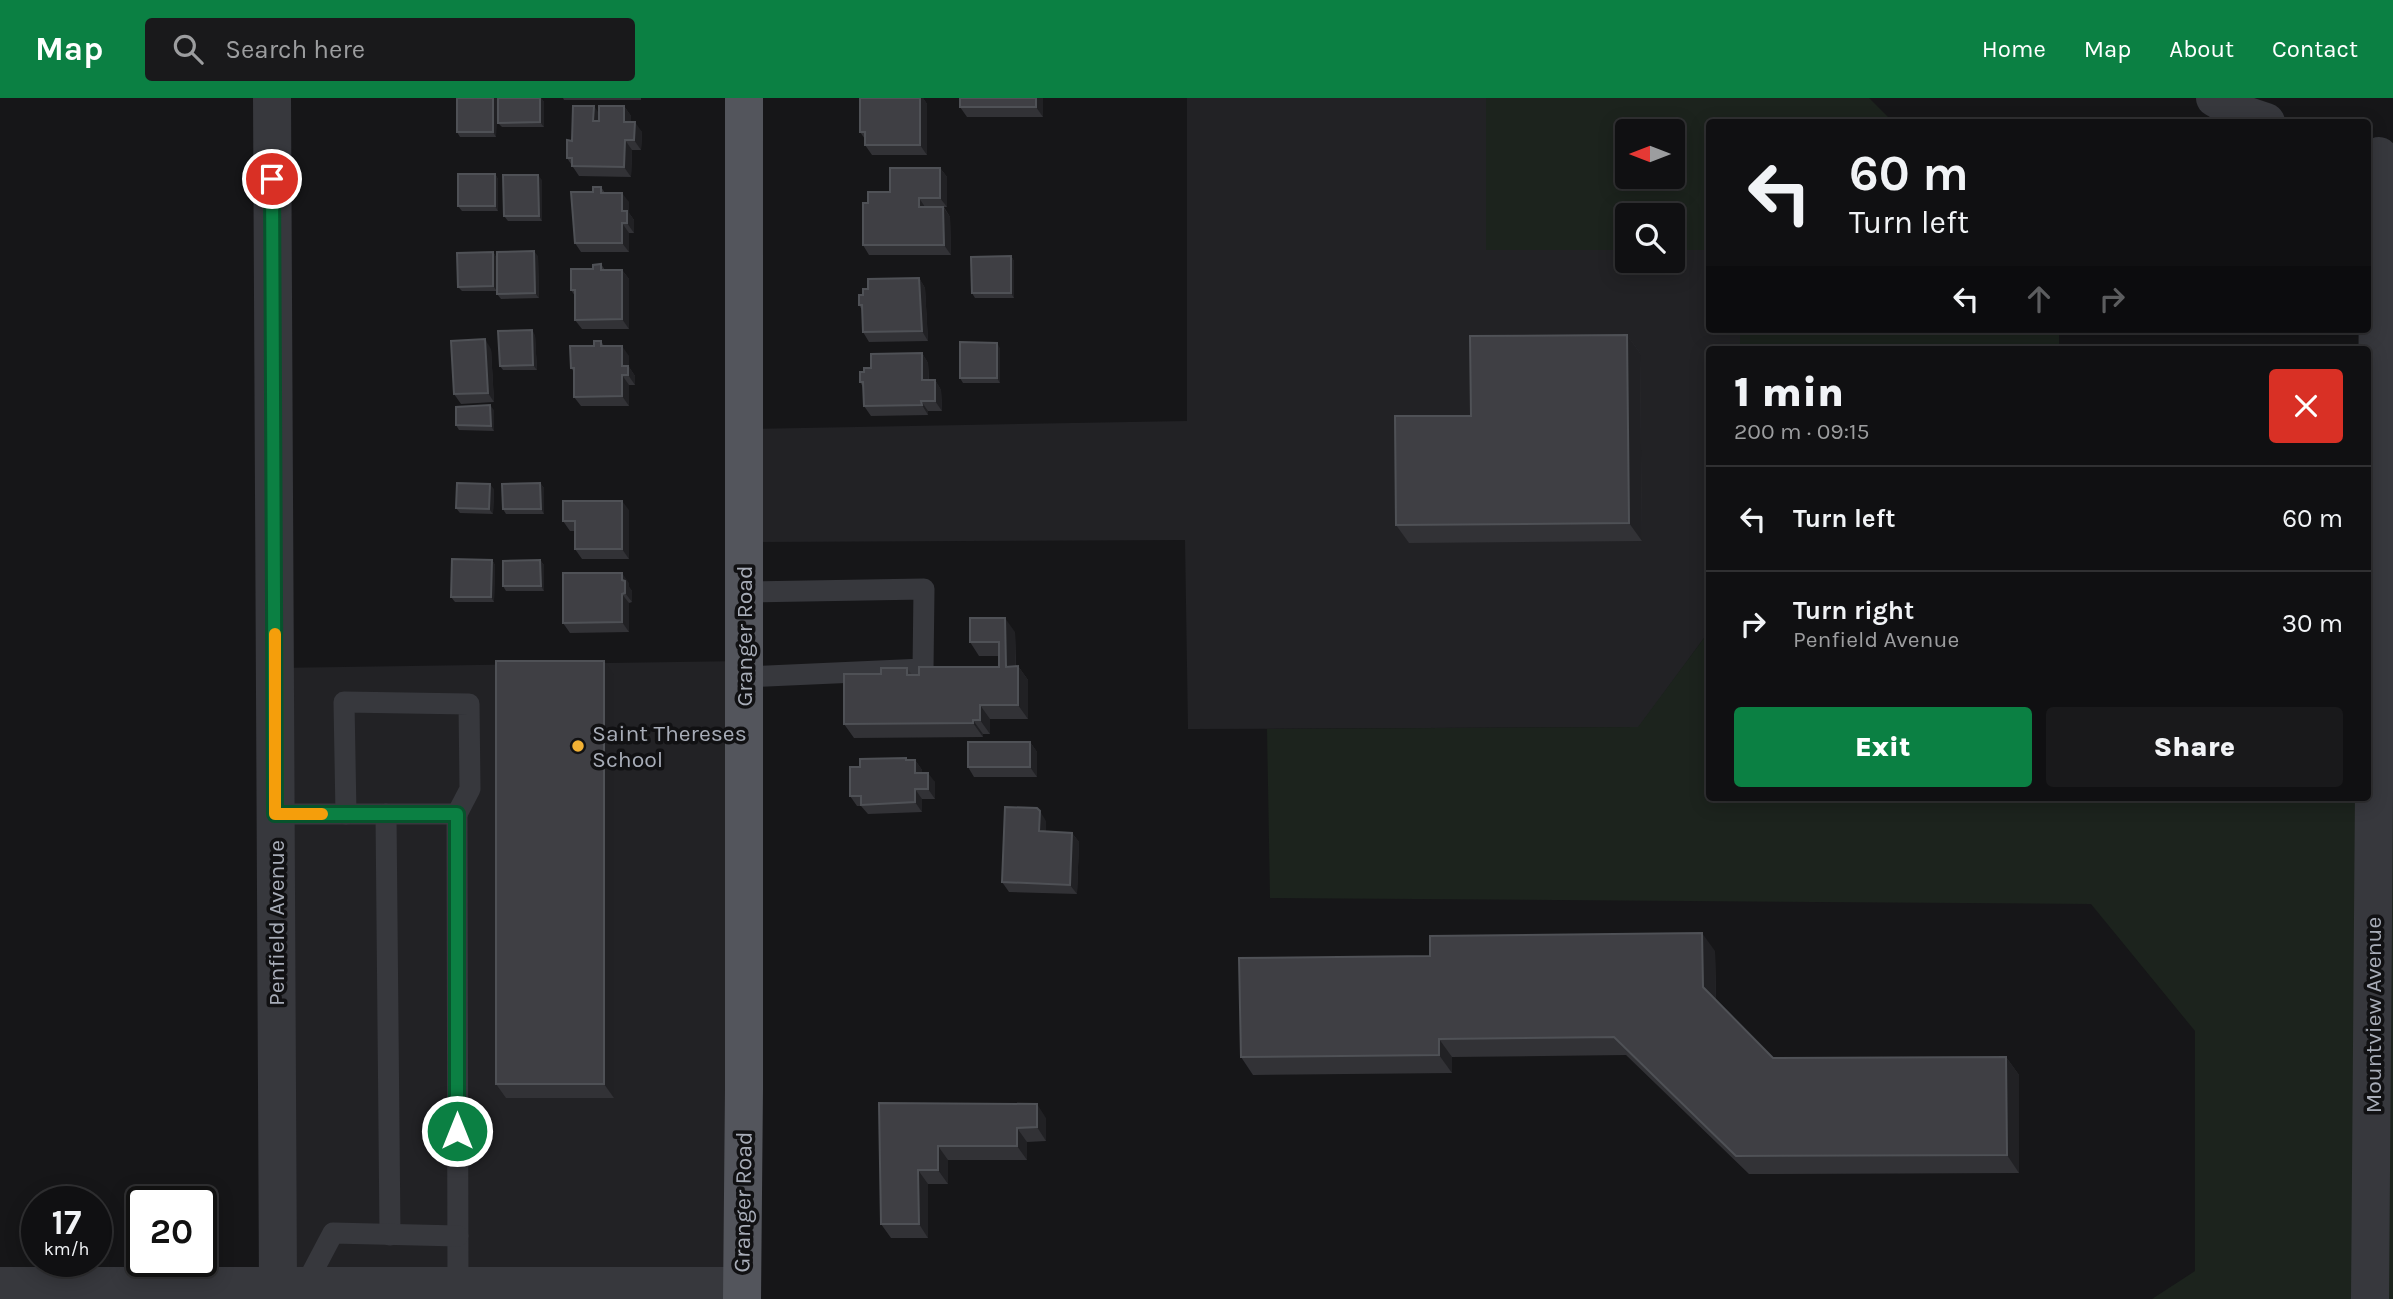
<!DOCTYPE html>
<meta charset="utf-8">
<style>
body{margin:0;font-family:Karla,sans-serif;background:#19191b;color:#f1f3f6;height:100vh;display:flex;flex-direction:column;font-size:26px;white-space:nowrap}
*{box-sizing:border-box;margin:0}
p{font-size:23px;color:#9c9d9f}
.icon{flex:none;width:38px;height:38px;fill:none;stroke:currentColor;stroke-width:2;stroke-linecap:round;stroke-linejoin:round}
.map{position:relative;flex:1;overflow:hidden}
.sheet{position:absolute;left:1706px;top:248px;width:665px;height:455px;display:flex;flex-direction:column;background:#101012;border-radius:7px;box-shadow:0 4px 18px #0003,0 0 0 2px #303032}
.sheet>*{flex:none}
.hud{position:absolute;left:1706px;top:21px;width:665px;height:214px;border-radius:7px;box-shadow:0 4px 18px #0003,0 0 0 2px #303032;background:#101012;color:#f1f3f6;overflow:hidden}
.needle{width:46px;rotate:270deg}
.controls{position:absolute;left:1615px;top:21px;display:grid;gap:14px}
.controls a{display:grid;place-items:center;width:70px;height:70px;border-radius:7px;background:#101012;box-shadow:0 4px 18px #0003,0 0 0 2px #303032;font-size:35px}
.speed{position:absolute;left:21px;top:1088px;display:flex;gap:14px;font-size:35px;font-weight:700;text-align:center}
.speed>*{display:grid;place-content:center;width:91px;height:91px;border-radius:50%;background:#101012;box-shadow:0 4px 18px #0003,0 0 0 2px #303032;line-height:1}
.speed small{font-size:18px;font-weight:400}
.speed .limit{border:4px solid #111;border-radius:10px;background:#fff;color:#111}
.pin{position:absolute;display:grid;place-items:center;width:60px;height:60px;color:#fff;margin:-30px;border:4px solid #fff;border-radius:50%;box-shadow:0 2px 7px #0007}
.me{position:absolute;width:77px;margin:-38px;rotate:0deg;stroke-linejoin:round;filter:drop-shadow(0 0 5px #0008)}
.turn{display:flex;align-items:center;gap:24px;height:147px;padding:0 28px;font-size:32px}
.turn .icon{width:91px;height:91px;stroke-width:2.5}
.turn b{display:block;font-size:49px;line-height:60px}
.lanes{display:flex;align-items:center;height:66px;padding:0 28px;background:#0003;justify-content:center;gap:35px;direction:ltr}
.lanes .off{opacity:.35}
.round{display:grid;place-items:center;flex:none;width:74px;height:74px;border-radius:7px;background:#19191b}
.headline{display:flex;align-items:center;justify-content:space-between;height:119px;padding:0 28px}
h1{font-size:42px;font-weight:800;line-height:52px}
.button{display:flex;gap:14px;margin-top:auto;padding:14px 28px}
.button a{flex:1;height:80px;border-radius:7px;background:#0b8043;color:#fff;font-size:28px;font-weight:800;line-height:80px;text-align:center}
.button a+a{background:#19191b;color:#f1f3f6}
ul{padding:0;list-style:none}
li{display:flex;align-items:center;gap:21px;height:105px;padding:0 28px;border-top:2px solid #303032}
li div{flex:1}
li b{display:block;font-size:26px}
li em{font-style:normal}
header{display:flex;align-items:center;gap:42px;box-sizing:border-box;height:98px;padding:0 35px;background:#0b8043;color:#fff}
header strong{font-size:33px}
nav{display:flex;gap:38px;margin-inline-start:auto;font-size:24px}
.search{width:490px;height:63px;background:#19191b;display:flex;align-items:center;gap:18px;box-sizing:border-box;padding:0 24px;border-radius:7px;color:#9c9d9f;font-size:26px}
.map>svg:first-child{display:block}
.built{fill:#222225}
.green{fill:#1c231d;fill-rule:evenodd}
.lines{fill:none;stroke-linecap:round;stroke-linejoin:round}
.lane{stroke:#37383d;stroke-width:21}
.street{stroke:#37383d;stroke-width:38}
.primary{stroke:#53555c;stroke-width:38}
.wall{fill:#323236}
.shaded-wall{fill:#212124}
.building{fill:#3f3f44;stroke:#4f5156;stroke-width:2}
.route-casing{stroke:#07532c;stroke-width:18}
.route{stroke:#0b8043;stroke-width:12}
.slow{stroke:#f59e0b;stroke-width:12}
.poi-dot{fill:#f2b134;stroke:#111113;stroke-width:2.5}
.labels{text-anchor:middle;dominant-baseline:central;stroke-width:7;stroke-linejoin:round;paint-order:stroke}
.street-label{font-size:23px;fill:#a8adb8;stroke:#111113}
.poi-label{font-size:23px;fill:#a8adb8;stroke:#111113;text-anchor:start}
</style>
<header>
<strong>Map</strong>
<div class="search"><svg class="icon" aria-label="search" viewBox="0 0 24 24"><circle cx="10" cy="10" r="6"/><path d="M15 15l6 6"/></svg>Search here</div>
<nav><a>Home</a><a>Map</a><a>About</a><a>Contact</a></nav>
</header>
<div class="map">
<svg width="2393" height="1201" viewBox="0 0 2393 1201">
<rect width="100%" height="100%" fill="#161618"/>
<!-- built -->
<g class="built">
<polygon points="1187,0 1486,0 1486,152 1627,152 1628,163 1673,163 1673,152 1710,152 1710,231 1740,231 1740,252 1710,252 1710,532 1639,629 1188,631 1185,442 744,444 744,331 1187,323"/>
<polygon points="744,563 742,1188 278,1188 275,570"/>
</g>
<!-- green -->
<g class="green">
<path d="M1486,0H1869L1893,24H1710V152H1673V117H1628L1627,152H1486ZM1628,33H1673V79H1628Z"/>
<rect x="1740" y="231" width="319" height="21"/>
<polygon points="2393,505 2393,1201 2152,1201 2195,1173 2195,933 2091,806 1270,800 1267,631 1638,629 1710,532 1710,700 2368,700"/>
</g>
<g class="lines">
<!-- lane -->
<g class="lane">
<polyline points="744,494 924,491 923,571 744,579"/>
<polyline points="275,716 457,716 458,1188"/>
<polyline points="346,716 344,604 469,606 470,691 457,716"/>
<polyline points="386,716 390,1137"/>
<polyline points="305,1188 333,1135 458,1138"/>
</g>
<!-- street -->
<g class="street">
<polyline points="272,0 278,1188"/>
<polyline points="2215,0 2242,16 2266,24"/>
<polyline points="0,1188 742,1188"/>
<polyline points="2370,1201 2379,58"/>
</g>
<!-- primary -->
<polyline class="primary" points="742,1201 744,991 744,0"/>
</g>
<!-- wall -->
<g class="wall">
<polygon points="457,0 497,0 496,39 460,39 457,34"/>
<polygon points="541,0 544,4 544,29 502,29 498,25"/>
<polygon points="563,0 641,0 641,2 564,2"/>
<polygon points="860,0 923,0 927,6 927,57 872,57 865,47 865,41 860,34"/>
<polygon points="1043,0 1043,19 967,19 960,9"/>
<polygon points="624,8 631,18 631,24 642,34 641,52 632,52 631,79 579,78 567,60 572,43 599,15"/>
<polygon points="940,70 947,79 947,109 944,109 950,119 951,157 869,157 863,147 868,105 890,94"/>
<polygon points="495,76 498,81 498,113 462,113 458,108"/>
<polygon points="542,82 542,123 508,123 504,118"/>
<polygon points="601,89 605,95 629,104 629,115 634,122 634,135 629,135 629,154 581,154 575,145 593,94"/>
<polygon points="493,154 496,159 497,193 462,193 458,189"/>
<polygon points="538,158 539,200 501,201 497,196"/>
<polygon points="1011,158 1014,163 1014,200 975,200 972,195"/>
<polygon points="601,166 605,172 622,172 629,181 629,231 582,231 575,222 575,198 571,192 593,171"/>
<polygon points="919,180 925,190 928,243 869,244 863,234 862,212 859,207 863,197 868,191"/>
<polygon points="535,237 537,272 503,272 500,268"/>
<polygon points="1627,237 1640,255 1642,443 1409,445 1396,427 1471,318"/>
<polygon points="601,243 604,248 629,258 629,269 635,278 635,287 629,287 629,308 581,308 574,299 574,274 571,270 594,248"/>
<polygon points="1000,250 1000,285 963,285 960,280"/>
<polygon points="491,251 494,304 461,306 454,296"/>
<polygon points="922,255 928,265 929,282 935,282 941,292 942,313 928,313 928,317 871,318 864,308 863,289 860,284 864,274 871,270"/>
<polygon points="494,312 494,333 459,332 456,327"/>
<polygon points="540,385 544,390 544,416 506,416 503,411"/>
<polygon points="494,391 493,416 460,415 456,410"/>
<polygon points="629,412 629,461 582,461 575,451 575,433 570,433 563,423"/>
<polygon points="492,462 495,467 494,504 455,504 451,499"/>
<polygon points="540,462 544,467 544,493 506,493 503,488"/>
<polygon points="629,485 629,489 632,493 632,504 629,505 629,534 570,535 563,525"/>
<polygon points="1015,534 1016,568 1018,568 1028,582 1028,621 990,621 990,636 983,636 983,639 854,640 844,626 881,576 907,570 912,577 919,577 999,569 999,558 979,558 970,544"/>
<polygon points="614,577 614,1000 506,1000 496,986"/>
<polygon points="1030,644 1037,654 1037,679 974,679 968,669"/>
<polygon points="906,660 908,662 915,662 922,672 922,675 935,684 935,701 922,701 922,714 868,716 861,708 857,708 850,698 860,669"/>
<polygon points="1046,723 1046,734 1072,735 1079,744 1077,796 1009,794 1002,784"/>
<polygon points="1715,853 1716,902 1773,960 2006,959 2019,977 2019,1075 1749,1076 1626,957 1452,959 1452,975 1253,977 1241,959 1430,858"/>
<polygon points="879,1005 1046,1020 1046,1043 1027,1044 1027,1062 948,1062 948,1086 928,1086 928,1140 891,1140 881,1126"/>
</g>
<!-- shaded-wall -->
<g class="shaded-wall">
<polygon points="493,0 497,0 496,39 493,34"/>
<polygon points="541,0 544,4 544,29 540,24"/>
<polygon points="920,0 923,0 927,6 927,57 920,47"/>
<polygon points="1036,0 1043,0 1043,19 1036,9"/>
<polygon points="594,8 601,18 600,32 593,23"/>
<polygon points="624,8 631,18 631,34 624,24"/>
<polygon points="635,24 642,34 641,52 634,42"/>
<polygon points="625,42 632,52 631,79 624,69"/>
<polygon points="940,70 947,79 947,109 940,100"/>
<polygon points="495,76 498,81 498,113 495,108"/>
<polygon points="538,77 542,82 542,123 539,118"/>
<polygon points="622,95 629,104 629,115 634,122 634,135 627,125 622,113"/>
<polygon points="919,100 925,109 919,109"/>
<polygon points="943,109 950,119 951,157 944,147"/>
<polygon points="622,125 629,135 629,154 622,145"/>
<polygon points="534,153 538,158 539,200 535,195"/>
<polygon points="493,154 496,159 497,193 493,188"/>
<polygon points="1011,158 1014,163 1014,200 1011,195"/>
<polygon points="622,172 629,181 629,231 622,221"/>
<polygon points="919,180 925,190 928,243 922,233"/>
<polygon points="532,232 535,237 537,272 533,267"/>
<polygon points="1627,237 1640,255 1642,443 1629,425"/>
<polygon points="485,241 491,251 494,304 488,295"/>
<polygon points="997,245 1000,250 1000,285 997,280"/>
<polygon points="622,248 629,258 629,269 635,278 635,287 622,268"/>
<polygon points="922,255 928,265 929,292 922,282"/>
<polygon points="622,277 629,287 629,308 622,298"/>
<polygon points="935,282 941,292 942,313 935,303"/>
<polygon points="921,303 928,313 928,317 922,307"/>
<polygon points="490,307 494,312 494,333 491,328"/>
<polygon points="540,385 544,390 544,416 541,411"/>
<polygon points="490,386 494,391 493,416 489,411"/>
<polygon points="622,403 629,412 629,461 622,451"/>
<polygon points="492,462 495,467 494,504 491,499"/>
<polygon points="540,462 544,467 544,493 541,488"/>
<polygon points="622,475 629,485 629,489 632,493 632,504 625,495 622,482"/>
<polygon points="622,496 629,505 629,534 622,524"/>
<polygon points="1005,520 1015,534 1016,583 1006,569"/>
<polygon points="604,563 614,577 614,1000 604,986"/>
<polygon points="1018,568 1028,582 1028,621 1018,607"/>
<polygon points="980,607 990,621 990,636 980,622"/>
<polygon points="973,622 983,636 983,639 973,625"/>
<polygon points="1030,644 1037,654 1037,679 1030,669"/>
<polygon points="915,662 922,672 922,684 915,675"/>
<polygon points="928,675 935,684 935,701 928,691"/>
<polygon points="915,691 922,701 922,714 915,704"/>
<polygon points="1040,713 1046,723 1046,743 1039,733"/>
<polygon points="1072,735 1079,744 1077,796 1070,787"/>
<polygon points="1702,835 1715,853 1716,907 1703,889"/>
<polygon points="1439,941 1452,959 1452,975 1439,957"/>
<polygon points="2006,959 2019,977 2019,1075 2007,1057"/>
<polygon points="1037,1006 1046,1020 1046,1043 1037,1029"/>
<polygon points="1017,1030 1027,1044 1027,1062 1017,1048"/>
<polygon points="938,1048 948,1062 948,1086 938,1072"/>
<polygon points="918,1072 928,1086 928,1140 919,1126"/>
</g>
<!-- building -->
<g class="building">
<rect x="457" y="0" width="36" height="34"/>
<polygon points="498,0 540,0 540,24 498,25"/>
<polygon points="860,0 920,0 920,47 865,47 865,34 860,34"/>
<rect x="960" y="0" width="76" height="9"/>
<polygon points="573,8 594,8 593,23 599,23 599,8 624,8 624,24 635,24 634,42 625,42 624,69 572,68 572,60 567,60 567,42 572,43"/>
<polygon points="890,70 940,70 940,100 919,100 919,109 943,109 944,147 863,147 863,105 868,105 868,94 890,94"/>
<rect x="458" y="76" width="37" height="32"/>
<polygon points="503,77 538,77 539,118 504,118"/>
<polygon points="593,89 601,89 601,95 622,95 622,113 627,113 627,125 622,125 622,145 575,145 571,94 593,94"/>
<polygon points="534,153 535,195 497,196 497,154"/>
<polygon points="493,154 493,188 458,189 457,155"/>
<polygon points="1011,158 1011,195 972,195 971,159"/>
<polygon points="601,166 601,172 622,172 622,221 575,222 575,192 571,192 571,171 593,171 593,167"/>
<polygon points="919,180 922,233 863,234 862,207 859,207 859,197 863,197 863,191 868,191 868,181"/>
<polygon points="532,232 533,267 500,268 498,233"/>
<polygon points="1627,237 1629,425 1396,427 1395,318 1471,318 1470,238"/>
<polygon points="485,241 488,295 454,296 451,243"/>
<polygon points="594,243 601,243 601,248 622,248 622,268 628,268 628,277 622,277 622,298 574,299 574,270 571,270 570,248 594,248"/>
<polygon points="960,244 997,245 997,280 960,280"/>
<polygon points="922,255 922,282 935,282 935,303 921,303 922,307 864,308 863,284 860,284 860,274 864,274 864,270 871,270 871,256"/>
<polygon points="490,307 491,328 456,327 456,309"/>
<polygon points="457,385 490,386 489,411 456,410"/>
<polygon points="540,385 541,411 503,411 502,386"/>
<polygon points="563,403 622,403 622,451 575,451 575,423 563,423"/>
<polygon points="452,461 492,462 491,499 451,499"/>
<polygon points="540,462 541,488 503,488 503,463"/>
<polygon points="563,475 622,475 622,482 625,483 625,495 622,496 622,524 563,525"/>
<polygon points="970,520 1005,520 1006,569 1018,568 1018,607 980,607 980,622 973,622 973,625 844,626 844,576 881,576 881,570 907,570 907,577 919,577 919,569 999,569 999,544 970,544"/>
<rect x="496" y="563" width="108" height="423"/>
<rect x="968" y="644" width="62" height="25"/>
<polygon points="906,660 906,662 915,662 915,675 928,675 928,691 915,691 915,704 861,707 861,698 850,698 850,669 860,669 860,661"/>
<polygon points="1005,709 1037,710 1040,713 1039,733 1072,735 1070,787 1002,784"/>
<polygon points="1702,835 1703,889 1773,960 2006,959 2007,1057 1736,1058 1614,939 1439,941 1439,957 1241,959 1239,860 1430,858 1430,838"/>
<polygon points="879,1005 1037,1006 1037,1029 1017,1030 1017,1048 938,1048 938,1072 918,1072 919,1126 881,1126"/>
</g>
<g class="lines">
<!-- route casing -->
<g class="route-casing">
<polyline id="route" points="272,81 275,716 457,716 457,1033"/>
</g>
<!-- route -->
<use href="#route" class="route"/>
<!-- slow -->
<polyline class="slow" points="275,536 275,716 322,716"/>
</g>
<!-- markers -->
<circle class="poi-dot" cx="578" cy="648" r="7"/>
<g class="labels">
<!-- street labels -->
<g class="street-label">
<text transform="translate(744 538) rotate(-90)">Granger Road</text>
<text transform="translate(276 825) rotate(-90)">Penfield Avenue</text>
<text transform="translate(2373 917) rotate(-90)">Mountview Avenue</text>
<text transform="translate(743 1104) rotate(-89)">Granger Road</text>
</g>
<!-- poi labels -->
<g class="poi-label">
<text x="592" y="635">Saint Thereses<tspan x="592" dy="26">School</tspan></text>
</g>
</g>
</svg>
<div class="controls">
<a><svg class="needle" viewBox="-14 -14 28 28"><path d="M0-13l5 13h-10z" fill="#e53935"/><path d="M0 13l5-13h-10z" fill="#9c9d9f"/></svg></a>
<a><svg class="icon" aria-label="search" viewBox="0 0 24 24"><circle cx="10" cy="10" r="6"/><path d="M15 15l6 6"/></svg></a>
</div>
<div class="speed"><div>17<small>km/h</small></div><div class="limit">20</div></div>
<div class="pin" style="left:272px;top:81px;background:#d93025"><svg class="icon" aria-label="arrive" viewBox="0 0 24 24"><path d="M6 21V4h12l-3 4 3 4H6"/></svg></div>
<svg class="me" style="left:457px;top:1033px" viewBox="-20 -20 40 40"><circle r="17" fill="#0b8043" stroke="#fff" stroke-width="3"/><path d="M0-11L8 9 0 5-8 9z" fill="#fff"/></svg>
<div class="hud">
<div class="turn"><svg class="icon" aria-label="left" viewBox="0 0 24 24"><path d="M17 20v-9H6M10 6l-5 5 5 5"/></svg><div><b>60 m</b>Turn left</div></div>
<div class="lanes"><svg class="icon" aria-label="left" viewBox="0 0 24 24"><path d="M17 20v-9H6M10 6l-5 5 5 5"/></svg><svg class="icon off" aria-label="ahead" viewBox="0 0 24 24"><path d="M12 20V5M6 11l6-6 6 6"/></svg><svg class="icon off" aria-label="right" viewBox="0 0 24 24"><path d="M7 20v-9h11M14 6l5 5-5 5"/></svg></div>
</div>
<section class="sheet">
<div class="headline"><div><h1>1 min</h1><p>200 m · 09:15</p></div><a class="round" style="background:#d93025;color:#fff"><svg class="icon" aria-label="close" viewBox="0 0 24 24"><path d="M6 6l12 12M18 6L6 18"/></svg></a></div>
<ul>
<li><svg class="icon" aria-label="left" viewBox="0 0 24 24"><path d="M17 20v-9H6M10 6l-5 5 5 5"/></svg><div><b>Turn left</b></div><em>60 m</em></li>
<li><svg class="icon" aria-label="right" viewBox="0 0 24 24"><path d="M7 20v-9h11M14 6l5 5-5 5"/></svg><div><b>Turn right</b><p>Penfield Avenue</p></div><em>30 m</em></li>
</ul>
<div class="button"><a>Exit</a><a>Share</a></div>
</section>
</div>
